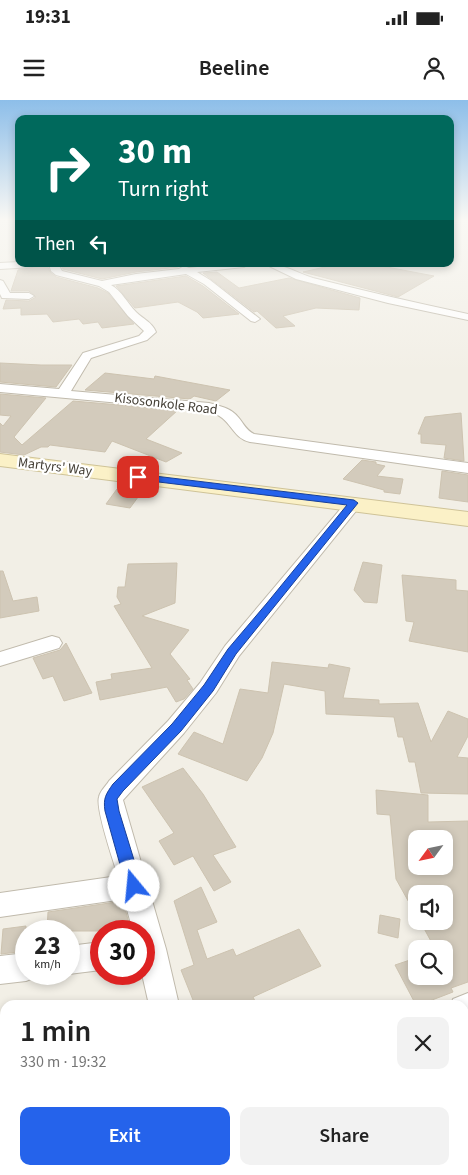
<!DOCTYPE html>
<meta charset="utf-8">
<style>
body{margin:0;font-family:"Source Sans 3",sans-serif;background:#f2f2f2;color:#222;height:100vh;display:flex;flex-direction:column;font-size:19px;white-space:nowrap}
*{box-sizing:border-box;margin:0}
p{font-size:16px;color:#767676}
.icon{flex:none;width:28px;height:28px;fill:none;stroke:currentColor;stroke-width:2;stroke-linecap:round;stroke-linejoin:round}
.map{position:relative;flex:1;overflow:hidden}
.sheet{position:absolute;left:0px;top:900px;width:469px;height:175px;display:flex;flex-direction:column;background:#fff;border-radius:15px 15px 0 0;box-shadow:0 2px 8px #0003}
.sheet>*{flex:none}
.banner{position:absolute;left:15px;top:15px;width:439px;height:152px;border-radius:10px;box-shadow:0 2px 8px #0003;background:#00695c;color:#fff;overflow:hidden}
.needle{width:32px;rotate:237deg}
.buttons{position:absolute;left:408px;top:730px;display:grid;gap:10px}
.buttons a{display:grid;place-items:center;width:45px;height:45px;border-radius:10px;background:#fff;box-shadow:0 2px 8px #0003;font-size:25px}
.speed{position:absolute;left:15px;top:820px;display:flex;gap:10px;font-size:25px;font-weight:700;text-align:center}
.speed>*{display:grid;place-content:center;width:65px;height:65px;border-radius:50%;background:#fff;box-shadow:0 2px 8px #0003;line-height:1}
.speed small{font-size:12px;font-weight:400}
.speed .limit{border:8px solid #d22;background:#fff;color:#111}
.pin{position:absolute;display:grid;place-items:center;width:42px;height:42px;color:#fff;margin:-21px;border-radius:10px;box-shadow:0 2px 8px #0006}
.me{position:absolute;width:55px;margin:-28px;rotate:343deg;stroke-linejoin:round;filter:drop-shadow(0 0 4px #0008)}
.turn{display:flex;align-items:center;gap:18px;height:105px;padding:0 20px;font-size:22px}
.turn .icon{width:65px;height:65px;stroke-width:2.5}
.turn b{display:block;font-size:35px;line-height:42px}
.then{display:flex;align-items:center;height:48px;padding:0 20px;background:#0003;gap:10px;font-size:19px}
.round{display:grid;place-items:center;flex:none;width:52px;height:52px;border-radius:10px;background:#f2f2f2}
.head{display:flex;align-items:center;justify-content:space-between;height:85px;padding:0 20px}
h1{font-size:30px;font-weight:600;line-height:38px}
.primary-button{display:flex;gap:10px;margin-top:auto;padding:10px 20px}
.primary-button a{flex:1;height:58px;border-radius:10px;background:#2563eb;color:#fff;font-size:20px;font-weight:600;line-height:58px;text-align:center}
.primary-button a+a{background:#f2f2f2;color:#222}
.status{display:flex;justify-content:space-between;align-items:center;height:35px;padding:0 25px;background:#fff;direction:ltr}
.status svg{height:14px;fill:currentColor}
header{display:flex;justify-content:space-between;align-items:center;height:65px;padding:0 20px;background:#fff;font-size:22px;font-weight:600}
.map>svg:first-child{display:block}
.building{fill:#d3cbbc;stroke:#cdc3b0;fill-rule:evenodd}
.lines{fill:none;stroke-linecap:round;stroke-linejoin:round}
.street-casing{stroke:#c0baac;stroke-width:2}
.secondary-casing{stroke:#cfc398;stroke-width:2}
.street{fill:#fff;fill-rule:evenodd}
.secondary{fill:#fbf1c7;fill-rule:evenodd}
.route{fill:#2563eb;stroke:#184099}
.labels{text-anchor:middle;dominant-baseline:central;stroke-width:4.5;stroke-linejoin:round;paint-order:stroke}
.far-street-label{font-size:14px;fill:#443f36;stroke:#fff}
</style>
<div class="status"><b>19:31</b><svg viewBox="0 0 49 12"><path d="M0 12V9h3v3zM5 12V6h3v6zM10 12V3h3v9zM15 12V0h3v12zM26 1h20v11H26zM47 4h2v5h-2z"/></svg></div>
<header><svg class="icon" aria-label="menu" viewBox="0 0 24 24"><path d="M4 6h16M4 12h16M4 18h16"/></svg>Beeline<svg class="icon" aria-label="person" viewBox="0 0 24 24"><circle cx="12" cy="8" r="4"/><path d="M4 21q1-7 8-7t8 7"/></svg></header>
<div class="map">
<svg width="468" height="1075" viewBox="0 0 468 1075">
<rect width="100%" height="100%" fill="#f2efe6"/>
<!-- building -->
<g class="building">
<polygon points="83,164 207,164 189,166 183,164 178,167 136,172 102,179 63,169 61,165"/>
<polygon points="338,164 371,164 434,176 398,197 303,172"/>
<polygon points="47,165 50,172 56,177 98,188 108,193 134,224 102,228 98,222 83,224 79,219 53,222 47,214 21,215 21,208 3,209 6,200 29,201 36,197 29,191 11,191 18,170"/>
<polygon points="217,172 239,188 289,178 360,198 359,210 316,208 283,216 295,226 276,228 257,211 254,212 203,173"/>
<polygon points="186,176 203,186 239,214 203,218 197,212 178,202 135,208 116,186"/>
<polygon points="0,263 41,265 72,265 56,287 0,282"/>
<polygon points="105,273 154,279 155,276 230,290 216,301 194,296 190,299 85,290"/>
<polygon points="0,294 46,298 14,337 22,345 73,301 178,310 146,339 182,353 166,362 112,341 105,352 50,345 48,347 41,347 24,355 0,352 0,323 3,326 11,316 0,315"/>
<polygon points="461,313 464,361 444,358 446,345 421,343 421,334 418,334 425,317"/>
<polygon points="362,360 376,362 376,364 385,366 377,376 403,379 400,394 384,392 384,390 343,379"/>
<polygon points="442,371 468,375 468,402 439,398"/>
<polygon points="117,389 141,393 130,408 106,404"/>
<polygon points="363,462 382,465 377,503 364,502 354,490"/>
<polygon points="177,463 175,503 142,516 189,530 170,554 190,579 187,580 193,589 184,599 176,602 167,587 100,600 96,582 112,579 111,574 152,568 114,506 121,504 117,497 118,487 125,487 128,464"/>
<polygon points="0,471 3,471 13,501 37,497 39,511 0,518"/>
<polygon points="402,475 456,480 456,490 468,491 468,552 409,541 414,522 406,521"/>
<polygon points="66,543 92,593 64,601 53,576 43,579 33,558 60,550"/>
<polygon points="272,562 328,568 329,564 350,568 343,598 379,600 379,604 418,603 431,642 448,611 468,619 468,636 457,657 468,658 468,694 421,693 415,662 409,662 403,637 398,637 394,617 326,614 325,591 284,584 273,633 262,658 247,681 178,654 194,632 223,644 240,589 268,593"/>
<polygon points="183,668 203,694 236,747 213,755 231,782 214,791 193,756 174,765 159,741 174,733 142,687"/>
<path d="M376,690L428,695V722L468,721V882L451,888L453,892L419,905H416L395,865L416,858V876H444V849H442L446,847L433,845L420,821H444V794H416V815L396,779L390,715L377,714ZM416,736L444,739V766H416Z"/>
<polygon points="201,787 217,822 197,830 207,859 233,849 236,856 299,829 321,866 253,897 257,905 195,905 181,870 194,865 174,801"/>
<polygon points="123,801 131,831 47,831 48,812"/>
<polygon points="380,815 400,819 398,838 378,833"/>
<polygon points="26,826 26,851 1,854 3,829"/>
</g>
<g class="lines">
<!-- street casing -->
<g class="street-casing">
<g id="street">
<polygon points="19,162 19,164 37,164 32,167 0,169 0,163"/>
<path d="M49,164H58L62,171L102,181L136,174L179,169L184,166L189,168L223,164H248L244,167L197,172L210,180L260,219L255,222L251,221L204,184L186,174L111,185C122,191 127,203 136,212C143,219 152,222 156,232L147,240L91,258L71,291L209,303C220,306 231,308 238,317C244,324 246,330 254,334L468,363V373L250,342C230,337 233,318 208,311L0,292V284L59,289L83,253L139,236L144,231L128,216L109,192L99,186L56,175L51,171Z"/>
<path d="M265,164C282,163 297,173 313,178C364,191 416,203 468,214V220L388,203L296,179Z"/>
<polygon points="0,180 3,181 10,193 29,193 34,196 29,199 2,198 0,194"/>
<path d="M354,398L360,400L362,403L360,406L239,556L216,593L184,633L123,700L166,849L179,905H149L142,874L144,831H133L124,799L0,817V793L118,776C114,763 95,708 99,697C100,691 106,686 109,681L168,621L200,583L225,546L348,400Z"/>
<polygon points="52,536 59,538 62,543 59,548 0,566 0,552"/>
<polygon points="101,842 101,870 69,874 69,846"/>
<polygon points="26,853 26,874 38,874 36,877 26,881 0,884 0,856"/>
<polygon points="468,893 468,923 464,925 464,905 451,905 453,899"/>
<rect x="204" y="1070" width="36" height="5"/>
</g>
</g>
<!-- secondary casing -->
<g class="secondary-casing">
<polygon id="secondary" points="0,354 468,412 468,426 0,366"/>
</g>
<!-- street -->
<use href="#street" class="street"/>
<!-- secondary -->
<use href="#secondary" class="secondary"/>
</g>
<!-- sky -->
<linearGradient id="sky" x2="0" y2="1"><stop stop-color="#8dbee9"/><stop offset="0.44" stop-color="#f9f8f4"/><stop offset="1" stop-color="#f9f8f4" stop-opacity="0"/></linearGradient>
<rect width="468" height="272" fill="url(#sky)"/>
<!-- route -->
<path class="route" d="M138,374L354,400L358,403L236,554L213,591L181,631L123,691L117,699L119,711L142,786L139,790L134,792L128,790L126,786L105,711C103,698 106,694 113,684L172,624L204,585L228,549L267,503L347,405L134,379L133,377Z"/>
<g class="labels">
<!-- far-street labels -->
<g class="far-street-label">
<text transform="translate(166 304) rotate(7)">Kisosonkole Road</text>
<text transform="translate(55 367) rotate(7)">Martyrs' Way</text>
</g>
</g>
</svg>
<div class="buttons">
<a><svg class="needle" viewBox="-14 -14 28 28"><path d="M0-13l5 13h-10z" fill="#e53935"/><path d="M0 13l5-13h-10z" fill="#767676"/></svg></a>
<a><svg class="icon" aria-label="sound" viewBox="0 0 24 24"><path d="M4 9h4l5-4v14l-5-4H4zM17 9q2 3 0 6"/></svg></a>
<a><svg class="icon" aria-label="search" viewBox="0 0 24 24"><circle cx="10" cy="10" r="6"/><path d="M15 15l6 6"/></svg></a>
</div>
<div class="speed"><div>23<small>km/h</small></div><div class="limit">30</div></div>
<div class="pin" style="left:138px;top:377px;background:#d93025"><svg class="icon" aria-label="arrive" viewBox="0 0 24 24"><path d="M6 21V4h12l-3 4 3 4H6"/></svg></div>
<svg class="me" style="left:134px;top:786px" viewBox="-20 -20 40 40"><circle r="19" fill="#fff"/><path d="M0-13L10 11 0 6-10 11z" fill="#2563eb"/></svg>
<div class="banner">
<div class="turn"><svg class="icon" aria-label="right" viewBox="0 0 24 24"><path d="M7 20v-9h11M14 6l5 5-5 5"/></svg><div><b>30 m</b>Turn right</div></div>
<div class="then">Then<svg class="icon" aria-label="left" viewBox="0 0 24 24"><path d="M17 20v-9H6M10 6l-5 5 5 5"/></svg></div>
</div>
<section class="sheet">
<div class="head"><div><h1>1 min</h1><p>330 m · 19:32</p></div><a class="round"><svg class="icon" aria-label="close" viewBox="0 0 24 24"><path d="M6 6l12 12M18 6L6 18"/></svg></a></div>
<div class="primary-button"><a>Exit</a><a>Share</a></div>
</section>
</div>
